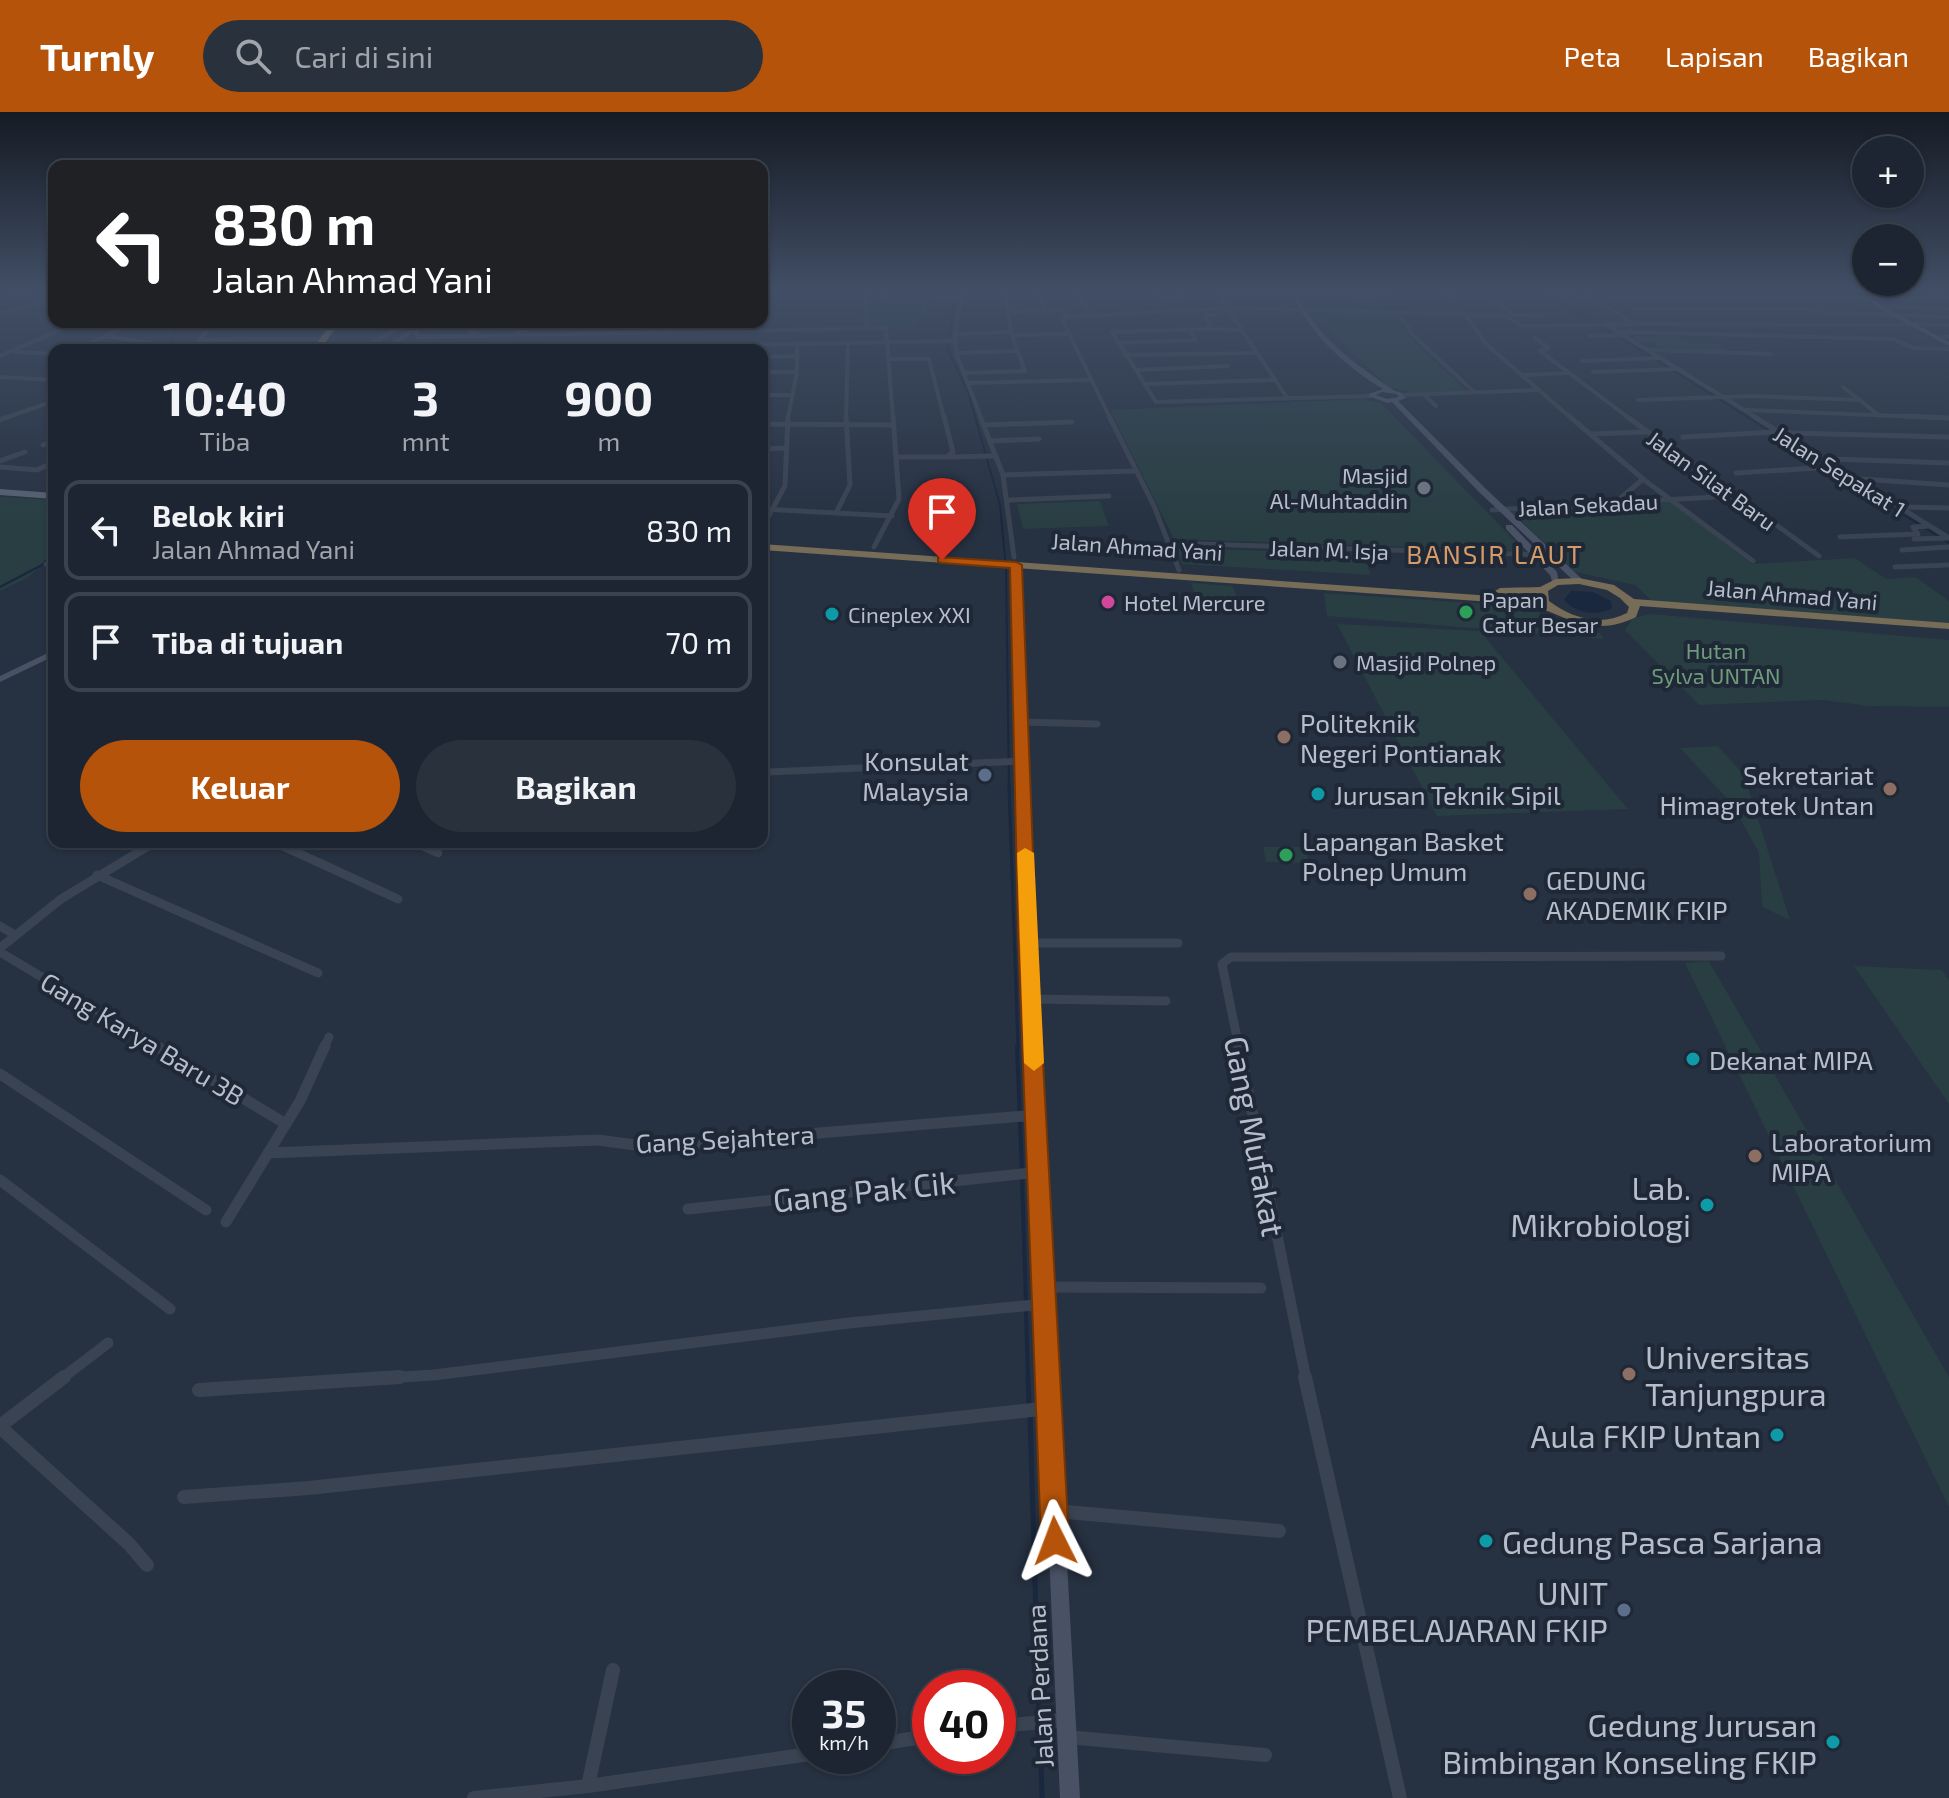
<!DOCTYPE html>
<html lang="id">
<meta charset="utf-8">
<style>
body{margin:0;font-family:"Exo 2",sans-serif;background:#29313d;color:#f1f3f6;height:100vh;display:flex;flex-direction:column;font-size:30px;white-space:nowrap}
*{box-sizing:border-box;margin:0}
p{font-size:26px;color:#a0a5ab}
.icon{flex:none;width:44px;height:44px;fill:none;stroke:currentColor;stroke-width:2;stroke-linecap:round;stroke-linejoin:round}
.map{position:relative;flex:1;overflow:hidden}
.sheet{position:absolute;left:48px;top:232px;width:720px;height:504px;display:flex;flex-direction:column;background:#1c2531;border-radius:16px;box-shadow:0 2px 6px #0004,0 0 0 2px #3a424d}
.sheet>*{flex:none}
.hud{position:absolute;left:48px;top:48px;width:720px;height:168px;border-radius:16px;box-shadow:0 2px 6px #0004,0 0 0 2px #3a424d;background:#202124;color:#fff;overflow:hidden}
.buttons{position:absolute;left:1852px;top:24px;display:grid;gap:16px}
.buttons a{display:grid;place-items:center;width:72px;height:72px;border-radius:50%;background:#1c2531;box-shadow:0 2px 6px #0004,0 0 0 2px #3a424d;font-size:40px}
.speed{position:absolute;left:792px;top:1558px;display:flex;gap:16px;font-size:40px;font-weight:700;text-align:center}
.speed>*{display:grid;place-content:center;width:104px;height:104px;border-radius:50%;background:#1c2531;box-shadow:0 2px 6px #0004,0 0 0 2px #3a424d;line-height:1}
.speed small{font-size:20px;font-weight:400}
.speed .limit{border:12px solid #d22;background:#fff;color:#111}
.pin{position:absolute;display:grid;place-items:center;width:68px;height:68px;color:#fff;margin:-82px -34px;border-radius:50% 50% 50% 0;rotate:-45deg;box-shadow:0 0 8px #0007}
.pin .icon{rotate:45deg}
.me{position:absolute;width:88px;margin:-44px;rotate:357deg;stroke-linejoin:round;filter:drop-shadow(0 0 6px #0008)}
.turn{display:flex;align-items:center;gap:28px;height:168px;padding:0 32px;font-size:36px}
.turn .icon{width:104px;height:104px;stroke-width:2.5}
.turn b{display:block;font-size:56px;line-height:68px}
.eta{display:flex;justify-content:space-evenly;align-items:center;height:136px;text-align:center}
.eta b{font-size:48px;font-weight:700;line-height:56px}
.cta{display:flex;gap:16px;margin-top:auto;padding:16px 32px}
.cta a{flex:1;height:92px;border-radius:48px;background:#b45309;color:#fff;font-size:32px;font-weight:700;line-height:92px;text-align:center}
.cta a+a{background:#29313d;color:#f1f3f6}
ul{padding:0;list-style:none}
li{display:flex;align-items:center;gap:24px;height:100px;margin:0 16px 12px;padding:0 16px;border:4px solid #3a424d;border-radius:16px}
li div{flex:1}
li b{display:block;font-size:30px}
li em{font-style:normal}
header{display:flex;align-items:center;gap:48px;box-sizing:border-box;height:112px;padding:0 40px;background:#b45309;color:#fff}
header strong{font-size:38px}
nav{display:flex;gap:44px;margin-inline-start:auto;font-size:28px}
.search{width:560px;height:72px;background:#29313d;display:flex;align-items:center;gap:20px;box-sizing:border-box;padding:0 28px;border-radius:44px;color:#a0a5ab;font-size:30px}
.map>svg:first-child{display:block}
.green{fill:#283e42}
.water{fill:#19273f}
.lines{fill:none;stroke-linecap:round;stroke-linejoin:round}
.stream-far3{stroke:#19273f;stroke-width:2}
.stream-far2{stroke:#19273f;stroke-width:3}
.stream-far1{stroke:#19273f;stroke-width:4}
.stream{stroke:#19273f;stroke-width:5}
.street-far5{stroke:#3a4351;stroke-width:4}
.street-far4{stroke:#3a4351;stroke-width:5}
.street-far3{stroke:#3a4351;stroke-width:7}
.street-far2{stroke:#3a4351;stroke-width:9}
.street-far1{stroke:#3a4351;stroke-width:11}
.street{stroke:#3a4351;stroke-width:14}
.secondary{fill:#485264;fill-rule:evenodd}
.primary{fill:#586271;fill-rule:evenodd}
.highway{fill:#776c57;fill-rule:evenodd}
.route{fill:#b45309;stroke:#753606;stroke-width:2}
.slow{fill:#f59e0b}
.worship-dot{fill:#6b7280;stroke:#1f2836;stroke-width:3}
.hotel-dot{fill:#d1479c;stroke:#1f2836;stroke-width:3}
.leisure-dot{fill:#2e9e5b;stroke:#1f2836;stroke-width:3}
.culture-dot{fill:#0f9aa8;stroke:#1f2836;stroke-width:3}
.education-dot{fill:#8d6e63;stroke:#1f2836;stroke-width:3}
.service-dot{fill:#5c6f8a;stroke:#1f2836;stroke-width:3}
.labels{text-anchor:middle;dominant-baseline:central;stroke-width:8;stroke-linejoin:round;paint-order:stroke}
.far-street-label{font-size:22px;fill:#b7becb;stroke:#1f2836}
.far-poi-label{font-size:22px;fill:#b7becb;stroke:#1f2836;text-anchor:start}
.far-park-label{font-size:22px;fill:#6e9c7a;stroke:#1f2836}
.far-quarter-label{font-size:26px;letter-spacing:2px;fill:#d59b68;stroke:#1f2836}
.poi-label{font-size:26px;fill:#b7becb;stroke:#1f2836;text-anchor:start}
.street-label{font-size:26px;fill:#b7becb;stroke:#1f2836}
.near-street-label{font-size:32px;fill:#b7becb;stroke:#1f2836}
.near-poi-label{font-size:32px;fill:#b7becb;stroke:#1f2836;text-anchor:end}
</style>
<header>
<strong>Turnly</strong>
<div class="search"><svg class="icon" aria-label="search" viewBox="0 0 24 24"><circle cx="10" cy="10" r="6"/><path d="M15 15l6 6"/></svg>Cari di sini</div>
<nav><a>Peta</a><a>Lapisan</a><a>Bagikan</a></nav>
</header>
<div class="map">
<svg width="1949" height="1686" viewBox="0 0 1949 1686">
<rect width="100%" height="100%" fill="#263141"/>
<!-- green -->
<g class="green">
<polygon points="890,194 921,194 913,217 867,214 871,197"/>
<polygon points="1308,200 1395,201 1405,221 1467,279 1416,281 1390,276"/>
<polygon points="1634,224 1684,226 1689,231 1718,232 1725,239 1660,237 1654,231 1639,230"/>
<polygon points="1364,287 1381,291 1525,439 1174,427 1110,298"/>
<polygon points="0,385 54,388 54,444 27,466 0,479"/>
<polygon points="1100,389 1109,414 1023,417 1017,392"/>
<polygon points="1672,390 1752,452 1855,446 1886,467 1916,465 1949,489 1949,511 1652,489 1635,473 1575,460 1516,404 1506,400"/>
<polygon points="1177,436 1363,442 1371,463 1182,452"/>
<polygon points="1191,471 1232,474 1245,500 1200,498"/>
<polygon points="1324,481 1528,495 1563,513 1600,521 1604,527 1327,504"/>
<polygon points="1651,502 1949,528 1949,595 1869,594 1822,588 1699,593 1625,518 1633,506"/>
<polygon points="1337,512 1480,519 1628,697 1437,704"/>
<polygon points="1718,634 1744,663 1790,808 1762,795 1759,741 1732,692 1680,636"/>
<polygon points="1263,735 1305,735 1309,751 1266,750"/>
<polygon points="1709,849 1949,1265 1949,1395 1685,851"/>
<polygon points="1854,854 1942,858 1949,868 1949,992"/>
</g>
<!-- water -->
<path class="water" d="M1571,479L1593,480L1611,489L1612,496C1596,505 1576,501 1564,488Z"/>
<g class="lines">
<!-- stream-far3 -->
<g class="stream-far3">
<polyline points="956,177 948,238 968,280 1000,393 1006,457 1009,675"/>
<polyline points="1534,177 1634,234 1949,431"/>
<polyline points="175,238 172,224 189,210"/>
<polyline points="0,475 42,453 54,441"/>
</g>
<!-- stream-far2 -->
<polyline class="stream-far2" points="1009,673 1018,936"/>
<!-- stream-far1 -->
<g class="stream-far1">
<polyline points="1017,934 1022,1059"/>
<polyline points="1022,1066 1026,1190"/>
<polyline points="1026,1198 1028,1267"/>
</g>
<!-- stream -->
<g class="stream">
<polyline points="1028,1265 1029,1294"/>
<polyline points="1030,1302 1039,1606"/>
<polyline points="1040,1614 1042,1686"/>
</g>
<!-- street-far5 -->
<g class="street-far5">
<polyline points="33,177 54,181"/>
<polyline points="865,177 866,214"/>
<polyline points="887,177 885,188 927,188 923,200"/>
<polyline points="963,177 955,222 956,241 981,306"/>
<polyline points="1035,177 1047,199"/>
<polyline points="1073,177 1091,203"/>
<polyline points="1112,177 1115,181"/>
<polyline points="1151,177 1162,187 1183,185 1177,177"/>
<polyline points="1440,177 1454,189"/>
<polyline points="1755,177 1761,180"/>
<polyline points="1870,177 1949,180"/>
<polyline points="1442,178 1527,177"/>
<polyline points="1540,178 1552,177"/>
<polyline points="1217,181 1377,185 1384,183 1381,177"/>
<polyline points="1217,181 1288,287"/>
<polyline points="1549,184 1572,183"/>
<polyline points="7,186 34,177"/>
<polyline points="1874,186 1949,188"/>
<polyline points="939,187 961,187"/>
<polyline points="1566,188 1869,187"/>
<polyline points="1494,189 1514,203"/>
<polyline points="1885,195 1949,197"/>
<polyline points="1634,197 1810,197 1825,201 1893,203"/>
<polyline points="1009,200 1063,198 1067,205"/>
<polyline points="1398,200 1412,222 1474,280"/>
<polyline points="0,201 54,188"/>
<polyline points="1215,203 1205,203 1212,217 1112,220 1156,290 1372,284"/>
<polyline points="1467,203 1542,203"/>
<polyline points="1900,203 1949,205"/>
<polyline points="1505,204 1523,214 1634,212 1579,177"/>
<polyline points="1067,205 1227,196 1465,202 1486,232 1571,306"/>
<polyline points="1067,205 1062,207 1110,306"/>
<polyline points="477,210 470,220 478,221"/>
<polyline points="133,211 169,210"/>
<polyline points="212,212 327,210"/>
<polyline points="1634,212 1910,213"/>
<polyline points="1915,212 1949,213"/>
<polyline points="1607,213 1757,306"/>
<polyline points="417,217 417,225 886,216 893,306"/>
<polyline points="1212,217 1241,218"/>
<polyline points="517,220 526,218 532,210"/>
<polyline points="1621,220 1893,227 1913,236 1949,237"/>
<polyline points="955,222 1011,220"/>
<polyline points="1012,223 1068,222"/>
<polyline points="106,224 161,233"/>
<polyline points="1590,224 1622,223"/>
<polyline points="1940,225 1949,225"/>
<polyline points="1535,226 1549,236 1540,239 1629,306"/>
<polyline points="200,228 324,227"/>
<polyline points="1118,231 1196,228 1189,217"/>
<polyline points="171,232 172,238"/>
<polyline points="77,238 134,210"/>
<polyline points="192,238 214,210"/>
<polyline points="361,238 400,215"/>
<polyline points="388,238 386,236 426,210"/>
<polyline points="404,238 797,232"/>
<polyline points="1651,238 1771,242"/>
<polyline points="15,240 54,242"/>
<polyline points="956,241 1016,239"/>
<polyline points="1125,243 1257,241"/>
<polyline points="0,244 79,210"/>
<polyline points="762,245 799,244"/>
<polyline points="890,247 929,247 944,306"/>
<polyline points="1582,249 1661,246"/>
<polyline points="1136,258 1228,254"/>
<polyline points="762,260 797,260"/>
<polyline points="1593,260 1678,257"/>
<polyline points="964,261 1025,259 1012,223 1004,178 969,177"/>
<polyline points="1522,263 1568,261"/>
<polyline points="0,265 54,268"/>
<polyline points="968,271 1088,268"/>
<polyline points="1146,272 1276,268"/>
<polyline points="1843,275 1880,304"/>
<polyline points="1423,282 1436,294"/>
<polyline points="762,283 792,283"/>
<polyline points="1402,283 1538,278"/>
<polyline points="1638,288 1751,284 1860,288"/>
<polyline points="1745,298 1949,306"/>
<polyline points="5,306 54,289"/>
<polyline points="788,306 797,260 797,232 955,229"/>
<polyline points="846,306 848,231"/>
</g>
<!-- street-far4 -->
<g class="street-far4">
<polyline points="980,304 1003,363 1014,445"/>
<polyline points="1109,304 1154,394 1179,458"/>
<polyline points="1569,304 1643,367 1753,449"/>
<polyline points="1626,304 1819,444"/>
<polyline points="1753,304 1949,426"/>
<polyline points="1904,304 1949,306"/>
<polyline points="0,308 11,304"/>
<polyline points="762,312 893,313"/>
<polyline points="984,313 1072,310"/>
<polyline points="1592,322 1645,320"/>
<polyline points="1683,325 1776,320"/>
<polyline points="1794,326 1789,321 1949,325"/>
<polyline points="990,329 1039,327"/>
<polyline points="43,333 54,328"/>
<polyline points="762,337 787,336"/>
<polyline points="896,345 947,345 953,340 944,304"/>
<polyline points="947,345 996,344"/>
<polyline points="1831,347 1949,351"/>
<polyline points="0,349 25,340"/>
<polyline points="0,355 37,358 54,350"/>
<polyline points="1736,361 1832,355"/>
<polyline points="1003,363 1135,359"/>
<polyline points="1861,367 1949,373"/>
<polyline points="1009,388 1109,384"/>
<polyline points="1615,391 1643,367"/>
<polyline points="1901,395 1949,396"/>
<polyline points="762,397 892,404"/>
<polyline points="1492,398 1732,384"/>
<polyline points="836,401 850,373 846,304"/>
<polyline points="762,416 785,374 788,304"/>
<polyline points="1840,425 1918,422 1913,415 1930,414"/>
<polyline points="1914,427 1947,426"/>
<polyline points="1170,431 1549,443"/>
<polyline points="874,435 899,387 893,304"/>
<polyline points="1902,438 1949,435"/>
<polyline points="46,452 54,454"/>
<polyline points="1895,455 1949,453"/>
</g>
<!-- street-far3 -->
<g class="street-far3">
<polyline points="1021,610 1097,612"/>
<polyline points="768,660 1021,649"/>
</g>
<!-- street-far2 -->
<g class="street-far2">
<polyline points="274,730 398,787"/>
<polyline points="414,730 438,741"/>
<polyline points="97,763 318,861"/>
<polyline points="0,814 15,823"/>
<polyline points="1027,831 1178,831"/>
<polyline points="0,836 61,787 155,730"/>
<polyline points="0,840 160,936"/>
<polyline points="1030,887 1166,889"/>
<polyline points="324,936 329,925"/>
<polyline points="1239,936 1222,852 1231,845 1721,844"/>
</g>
<!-- street-far1 -->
<g class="street-far1">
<polyline points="156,934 286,1012"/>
<polyline points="1239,934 1306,1267"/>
<polyline points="0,962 206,1098"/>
<polyline points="268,1041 598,1028 650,1035 1036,1003"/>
<polyline points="0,1068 170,1197"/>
<polyline points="688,1097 1039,1060"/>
<polyline points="226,1110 300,989 325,934"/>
<polyline points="1043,1175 1261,1176"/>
<polyline points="61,1267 108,1231"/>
<polyline points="369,1267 434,1263 849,1211 1044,1192"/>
</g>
<!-- street -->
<g class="street">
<polyline points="1305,1265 1400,1686"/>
<polyline points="199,1278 400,1265"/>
<polyline points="0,1314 64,1265"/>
<polyline points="0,1315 129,1432 147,1453"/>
<polyline points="184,1385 309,1376 1050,1296"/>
<polyline points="1055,1399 1279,1419"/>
<polyline points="998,1614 1066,1608"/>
<polyline points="1067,1625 1265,1643"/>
<polyline points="878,1632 930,1624"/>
<polyline points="588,1674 613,1558"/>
<polyline points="474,1686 588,1674 810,1642"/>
</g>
<!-- secondary -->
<g class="secondary">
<path d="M1290,177H1295C1314,224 1354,251 1395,279L1400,280L1406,286L1398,289L1485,376L1582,467V471H1576L1479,380L1392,290L1387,291L1369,284V282L1383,277C1344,254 1307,219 1290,177ZM1382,280L1396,282L1399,285L1387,287L1376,283Z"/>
<polygon points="1861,177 1866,177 1880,193 1949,230 1949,234 1876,195"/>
<polygon points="1506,413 1512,413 1557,460 1559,472 1553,472 1550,463 1506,417"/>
<polygon points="1013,451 1020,453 1036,887 1080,1686 1060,1686 1024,887"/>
<polygon points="54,538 54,544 0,570 0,564"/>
</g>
<!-- primary -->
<polygon class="primary" points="0,377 54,381 54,387 0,383"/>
<!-- highway -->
<g class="highway">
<polygon points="332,210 340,210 320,238 312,238"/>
<path d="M762,432L1506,485L1539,490L1537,481L1500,482L1495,479L1500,476L1540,475L1556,467L1579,466L1614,473L1634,487L1949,511V517L1640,494L1636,505C1605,521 1580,513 1550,500C1537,494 1520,494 1506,491L762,438ZM1579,472L1607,478L1620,486L1629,495L1627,501C1600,515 1572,506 1549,489L1548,479L1558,473Z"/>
</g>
</g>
<!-- sky -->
<linearGradient id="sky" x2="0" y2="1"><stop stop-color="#151b24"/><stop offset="0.43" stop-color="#414e65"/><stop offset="1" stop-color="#414e65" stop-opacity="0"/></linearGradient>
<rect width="1949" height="413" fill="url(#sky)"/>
<!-- route -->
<polygon class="route" points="938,445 1016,450 1022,453 1036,820 1069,1429 1065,1439 1055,1443 1045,1439 1041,1429 1018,820 1010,456 942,451 938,450"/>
<!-- slow -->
<polygon class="slow" points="1025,736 1034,741 1044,951 1034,959 1024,951 1017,741"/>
<!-- markers -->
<g class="worship-dot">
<circle cx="1424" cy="376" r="8"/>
<circle cx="1340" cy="550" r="8"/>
</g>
<circle class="hotel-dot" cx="1108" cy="490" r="8"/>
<g class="leisure-dot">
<circle cx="1466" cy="500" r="8"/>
<circle cx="1286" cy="743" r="8"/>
</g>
<g class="culture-dot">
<circle cx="832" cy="502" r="8"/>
<circle cx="1318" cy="682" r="8"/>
<circle cx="1693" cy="947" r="8"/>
<circle cx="1707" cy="1093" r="8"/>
<circle cx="1777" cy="1323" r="8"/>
<circle cx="1486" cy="1429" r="8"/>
<circle cx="1833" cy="1630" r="8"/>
</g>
<g class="education-dot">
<circle cx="1284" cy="625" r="8"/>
<circle cx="1890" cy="677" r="8"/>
<circle cx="1530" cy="782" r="8"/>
<circle cx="1755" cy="1044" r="8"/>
<circle cx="1629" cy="1262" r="8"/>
</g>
<g class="service-dot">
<circle cx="985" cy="663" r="8"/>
<circle cx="1624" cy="1498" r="8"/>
</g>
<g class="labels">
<!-- far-street labels -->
<g class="far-street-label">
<text transform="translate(1840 359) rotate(32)">Jalan Sepakat 1</text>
<text transform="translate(1712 368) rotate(36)">Jalan Silat Baru</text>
<text transform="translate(1588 392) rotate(-3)">Jalan Sekadau</text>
<text transform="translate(1137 434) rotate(4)">Jalan Ahmad Yani</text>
<text transform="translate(1329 437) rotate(2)">Jalan M. Isja</text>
<text transform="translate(1792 482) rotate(5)">Jalan Ahmad Yani</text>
</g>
<!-- far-poi labels -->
<g class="far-poi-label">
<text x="1408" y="363" text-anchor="end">Masjid<tspan x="1408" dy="25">Al-Muhtaddin</tspan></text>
<text x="1482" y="487">Papan<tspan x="1482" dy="25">Catur Besar</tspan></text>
<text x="1124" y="490">Hotel Mercure</text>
<text x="848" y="502">Cineplex XXI</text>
<text x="1356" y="550">Masjid Polnep</text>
</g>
<!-- far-park labels -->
<g class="far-park-label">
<text x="1716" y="538">Hutan<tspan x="1716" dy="25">Sylva UNTAN</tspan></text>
</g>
<!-- far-quarter labels -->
<g class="far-quarter-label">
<text x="1495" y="441">BANSIR LAUT</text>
</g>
<!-- poi labels -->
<g class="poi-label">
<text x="1300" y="610">Politeknik<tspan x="1300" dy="30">Negeri Pontianak</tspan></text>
<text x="969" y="648" text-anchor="end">Konsulat<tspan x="969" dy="30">Malaysia</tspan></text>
<text x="1874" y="662" text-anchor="end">Sekretariat<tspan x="1874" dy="30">Himagrotek Untan</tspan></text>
<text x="1334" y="682">Jurusan Teknik Sipil</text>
<text x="1302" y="728">Lapangan Basket<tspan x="1302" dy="30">Polnep Umum</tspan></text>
<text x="1546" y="767">GEDUNG<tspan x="1546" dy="30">AKADEMIK FKIP</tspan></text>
<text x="1709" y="947">Dekanat MIPA</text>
<text x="1771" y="1029">Laboratorium<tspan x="1771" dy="30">MIPA</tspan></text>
</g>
<!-- street labels -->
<g class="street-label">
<text transform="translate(143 926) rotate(31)">Gang Karya Baru 3B</text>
<text transform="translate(725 1026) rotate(-3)">Gang Sejahtera</text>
<text transform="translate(1039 1574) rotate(-93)">Jalan Perdana</text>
</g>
<!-- near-street labels -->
<g class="near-street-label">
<text transform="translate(1256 1024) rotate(79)">Gang Mufakat</text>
<text transform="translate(864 1078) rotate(-6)">Gang Pak Cik</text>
</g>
<!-- near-poi labels -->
<g class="near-poi-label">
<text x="1691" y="1075">Lab.<tspan x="1691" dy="37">Mikrobiologi</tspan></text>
<text x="1645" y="1244" text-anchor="start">Universitas<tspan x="1645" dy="37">Tanjungpura</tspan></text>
<text x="1761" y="1323">Aula FKIP Untan</text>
<text x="1502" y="1429" text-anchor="start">Gedung Pasca Sarjana</text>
<text x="1608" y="1480">UNIT<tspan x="1608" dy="37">PEMBELAJARAN FKIP</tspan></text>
<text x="1817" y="1612">Gedung Jurusan<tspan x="1817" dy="37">Bimbingan Konseling FKIP</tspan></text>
</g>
</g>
</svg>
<div class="buttons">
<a>+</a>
<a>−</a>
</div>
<div class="speed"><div>35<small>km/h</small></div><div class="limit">40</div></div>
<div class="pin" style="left:942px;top:448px;background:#d93025"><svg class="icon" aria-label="arrive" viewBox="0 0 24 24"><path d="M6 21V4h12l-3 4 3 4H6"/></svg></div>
<svg class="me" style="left:1055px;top:1429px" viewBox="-20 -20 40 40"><path d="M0-17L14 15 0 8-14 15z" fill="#b45309" stroke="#fff" stroke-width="4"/></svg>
<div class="hud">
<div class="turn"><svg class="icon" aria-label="left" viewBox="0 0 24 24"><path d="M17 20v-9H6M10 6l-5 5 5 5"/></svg><div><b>830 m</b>Jalan Ahmad Yani</div></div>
</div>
<section class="sheet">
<div class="eta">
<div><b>10:40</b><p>Tiba</p></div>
<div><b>3</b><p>mnt</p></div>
<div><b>900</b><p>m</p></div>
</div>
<ul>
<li><svg class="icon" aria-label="left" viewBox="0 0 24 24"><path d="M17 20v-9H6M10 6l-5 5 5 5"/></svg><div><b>Belok kiri</b><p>Jalan Ahmad Yani</p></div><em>830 m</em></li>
<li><svg class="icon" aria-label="arrive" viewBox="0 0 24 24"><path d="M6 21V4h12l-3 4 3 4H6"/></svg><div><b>Tiba di tujuan</b></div><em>70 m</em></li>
</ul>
<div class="cta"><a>Keluar</a><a>Bagikan</a></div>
</section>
</div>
